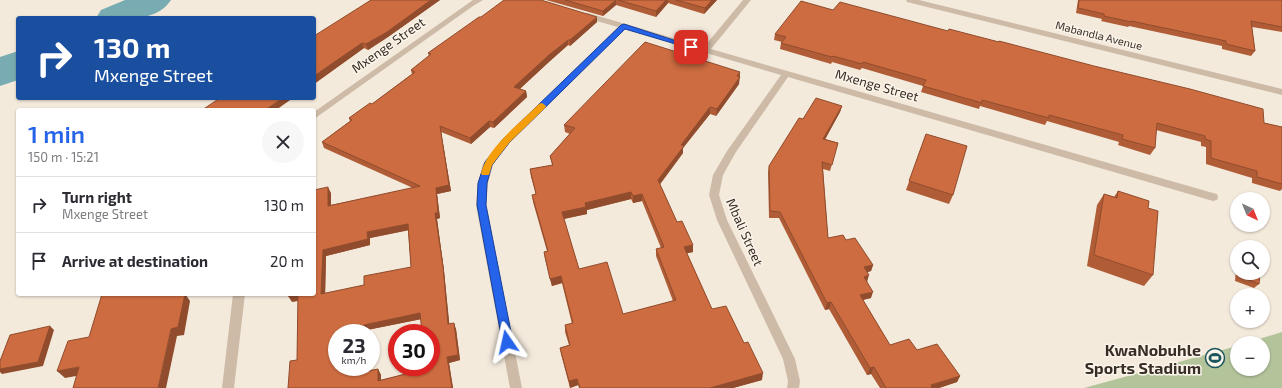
<!DOCTYPE html>
<meta charset="utf-8">
<style>
body{margin:0;font-family:"Exo 2",sans-serif;background:#f7f7f7;color:#2b2b33;height:100vh;display:flex;flex-direction:column;font-size:15px;white-space:nowrap}
*{box-sizing:border-box;margin:0}
p{font-size:13px;color:#7c7c81}
.icon{flex:none;width:22px;height:22px;fill:none;stroke:currentColor;stroke-width:2;stroke-linecap:round;stroke-linejoin:round}
.map{position:relative;flex:1;overflow:hidden}
.details{position:absolute;left:16px;top:108px;width:300px;height:188px;display:flex;flex-direction:column;background:#fff;border-radius:4px;box-shadow:0 1px 3px #0004}
.details>*{flex:none}
.guide{position:absolute;left:16px;top:16px;width:300px;height:84px;border-radius:4px;box-shadow:0 1px 3px #0004;background:#1a4fa0;color:#fff;overflow:hidden}
.needle{width:26px;rotate:137deg}
.fabs{position:absolute;left:1230px;top:192px;display:grid;gap:8px}
.fabs a{display:grid;place-items:center;width:40px;height:40px;border-radius:50%;background:#fff;box-shadow:0 1px 3px #0004;font-size:20px}
.speed{position:absolute;left:328px;top:324px;display:flex;gap:8px;font-size:20px;font-weight:700;text-align:center}
.speed>*{display:grid;place-content:center;width:52px;height:52px;border-radius:50%;background:#fff;box-shadow:0 1px 3px #0004;line-height:1}
.speed small{font-size:10px;font-weight:400}
.speed .limit{border:6px solid #d22;background:#fff;color:#111}
.pin{position:absolute;display:grid;place-items:center;width:34px;height:34px;color:#fff;margin:-17px;border-radius:8px;box-shadow:0 2px 6px #0006}
.me{position:absolute;width:44px;margin:-22px;rotate:349deg;stroke-linejoin:round;filter:drop-shadow(0 0 3px #0008)}
.turn{display:flex;align-items:center;gap:14px;height:84px;padding:0 12px;font-size:18px}
.turn .icon{width:52px;height:52px;stroke-width:2.5}
.turn b{display:block;font-size:28px;line-height:34px}
.round{display:grid;place-items:center;flex:none;width:42px;height:42px;border-radius:21px;background:#f7f7f7}
.headline{display:flex;align-items:center;justify-content:space-between;height:68px;padding:0 12px}
h1{font-size:24px;font-weight:600;line-height:30px;color:#2563eb}
ul{padding:0;list-style:none}
li{display:flex;align-items:center;gap:12px;height:56px;padding:0 12px;border-top:1px solid #e1e1e2}
li div{flex:1}
li b{display:block;font-size:15px}
li em{font-style:normal}
.map>svg:first-child{display:block}
.green{fill:#b3c49b}
.lines{fill:none;stroke-linecap:round;stroke-linejoin:round}
.river{fill:#79acb2;fill-rule:evenodd}
.minor{fill:#cdbba7;fill-rule:evenodd}
.tertiary{fill:#cdbba7;fill-rule:evenodd}
.wall{fill:#b05d37;fill-rule:evenodd}
.shaded-wall{fill:#904c2d}
.building{fill:#cd6c40;stroke:#904c2d;fill-rule:evenodd}
.route{fill:#2563eb;stroke:#184099}
.slow{fill:#f59e0b}
.labels{text-anchor:middle;dominant-baseline:central;stroke-width:3;stroke-linejoin:round;paint-order:stroke}
.far-street-label{font-size:11px;fill:#382e28;stroke:#fbf4e9}
.street-label{font-size:13px;fill:#382e28;stroke:#fbf4e9}
.near-poi-label{font-size:16px;font-weight:bold;fill:#382e28;stroke:#fbf4e9;text-anchor:end}
</style>
<div class="map">
<svg width="1282" height="388" viewBox="0 0 1282 388">
<rect width="100%" height="100%" fill="#f4eadc"/>
<!-- green -->
<polygon class="green" points="1282,332 1282,388 1084,388 1237,346 1237,369 1263,369 1263,343 1246,343"/>
<g class="lines">
<!-- river -->
<g class="river">
<path d="M125,0H171C155,24 121,18 96,18L101,10Z"/>
<polygon points="18,51 18,80 0,86 0,57"/>
</g>
<!-- minor -->
<g class="minor">
<polygon points="473,0 483,0 473,6 314,119 314,112"/>
<polygon points="743,0 751,0 711,49 1213,193 1217,194 1218,197 1217,200 1213,201 788,77 736,152 723,175 719,195 727,220 795,359 800,381 799,388 787,388 788,381 783,359 717,220 709,195 713,175 727,151 781,75 625,29 509,143 493,165 488,183 486,205 522,388 510,388 476,205 478,183 483,164 503,139 618,27 582,17 582,13 588,13 704,47"/>
<polygon points="233,294 245,294 234,388 222,388"/>
</g>
<!-- tertiary -->
<polygon class="tertiary" points="906,0 919,0 1282,89 1282,95 907,2"/>
</g>
<!-- wall -->
<g class="wall">
<polygon points="371,0 440,0 388,37 368,50 364,48 314,84"/>
<polygon points="546,0 717,0 704,14 668,3 656,17 616,5 603,16"/>
<polygon points="1078,0 1282,0 1282,32 1252,27 1255,51 1251,56 1222,49 1222,46 1129,26 1128,27 1101,21 1102,19 1076,13"/>
<polygon points="833,10 1264,123 1282,127 1282,189 1280,191 1252,183 1252,178 1206,164 1206,147 1201,146 1201,142 1156,130 1155,148 1150,155 1118,145 1119,142 1047,121 1045,125 980,106 979,109 921,92 923,86 862,68 860,70 832,62 831,64 780,49 781,43 782,42 774,40 775,34"/>
<path d="M481,17H597V22L570,46L568,45L550,61L520,89L526,91L527,97L494,128L490,127L471,144L441,132L451,191L437,194L440,218L437,219L444,271L449,324L456,329L460,360L449,363L453,388H288L297,360L298,301L292,302L314,294L331,193V205L413,188L324,148L322,142L350,121L349,118L372,104L412,74L411,70L429,56L428,53ZM408,230L411,267L364,285L325,294L326,256L370,245V238ZM421,319L425,369L381,380V375L378,369L366,371V367H337V333H367V330Z"/>
<path d="M740,72L739,84L716,116L710,114L683,148V153L660,184L677,222L693,245V252L687,253L712,309L762,380L733,388H579L578,385L570,388L561,354L560,348L569,345L565,332V325L572,324L562,283L552,286L545,259L544,252L547,251L533,202L532,195L536,194L531,177L530,169L552,165L550,156L570,134L565,132L564,125ZM631,199L633,203L642,201L661,248L656,249V256L673,301L623,314L579,269L564,219L587,214V210Z"/>
<polygon points="842,106 840,112 825,139 838,143 830,171 823,169 828,238 846,240 873,265 871,271 867,272 867,282 871,298 863,300 890,345 917,350 960,376 957,382 939,388 880,388 871,374 867,375 829,309 825,310 779,218 769,218 768,172 769,166 803,119"/>
<polygon points="926,134 953,195 949,204 906,190"/>
<polygon points="1118,191 1148,208 1153,275 1144,286 1087,266 1097,205 1104,194 1114,197"/>
<polygon points="1237,259 1237,273 1260,273 1259,284 1254,288 1235,281"/>
</g>
<!-- shaded-wall -->
<g class="shaded-wall">
<polygon points="431,0 440,0 388,37 368,50 366,44"/>
<polygon points="616,0 616,5 603,16 603,11"/>
<polygon points="666,0 668,0 668,3 656,17 656,11"/>
<polygon points="712,0 717,0 704,14 705,8"/>
<polygon points="597,17 597,22 570,46 570,40"/>
<polygon points="568,40 568,45 550,61 515,93 514,87 549,55"/>
<polygon points="362,43 364,48 314,84 314,76"/>
<polygon points="740,72 739,84 716,116 717,109"/>
<polygon points="526,91 527,97 494,128 493,122"/>
<polygon points="283,98 293,98 276,110 265,110"/>
<polygon points="842,106 840,112 822,145 823,139"/>
<polygon points="710,107 710,114 683,148 683,153 658,187 658,180 681,145"/>
<polygon points="489,121 490,127 471,144 470,138"/>
<polygon points="440,126 441,132 451,191 437,194 440,218 437,219 444,271 450,330 448,324 435,213 436,188"/>
<polygon points="328,187 331,193 331,212 328,206"/>
<polygon points="631,192 631,199 587,210 587,214 563,219 562,212 585,203"/>
<polygon points="642,194 642,201 633,203 633,196"/>
<polygon points="408,224 410,230 370,238 370,245 326,256 325,300 321,294 323,250 367,232"/>
<polygon points="693,245 693,252 684,254 684,247"/>
<polygon points="873,265 871,271 862,274 864,267"/>
<polygon points="869,275 867,282 864,277"/>
<polygon points="561,276 562,283 552,286 550,279"/>
<polygon points="873,292 871,298 857,301 860,295"/>
<polygon points="179,294 186,294 186,295 190,301 184,335 177,336 166,388 158,388"/>
<polygon points="298,294 301,300 292,302 288,296"/>
<polygon points="831,302 829,309 825,310 827,303"/>
<polygon points="420,313 422,319 367,330 367,333 364,333 364,325"/>
<polygon points="454,323 456,329 460,360 449,363 453,388 452,388 447,357"/>
<polygon points="50,326 54,330 43,366 2,374 0,372 0,369"/>
<polygon points="79,367 87,374 65,378 57,371"/>
<polygon points="363,367 366,367 366,378 363,372"/>
<polygon points="874,367 871,374 867,375 870,368"/>
<polygon points="378,369 381,375 381,386 378,381"/>
<polygon points="763,373 762,380 733,388 710,388"/>
<polygon points="960,376 957,382 939,388 929,388 931,385"/>
<polygon points="577,379 578,385 570,388 569,381"/>
</g>
<!-- building -->
<g class="building">
<polygon points="371,0 431,0 387,32 366,44 362,43 314,76 314,36"/>
<path d="M504,0H541L597,17L570,40H568L549,55L514,87L526,91L493,122L489,121L470,138L440,126L449,185L436,188L438,213H435L443,266L448,324L454,323L458,355L447,357L452,388H288L290,361L297,360L298,294L288,296V294H314V190L328,187V206L420,186L322,142L352,120L349,118L370,103L372,104L415,72L411,70L431,54L428,53L479,17H481ZM408,224L411,267L364,276V285L321,294L323,250L368,239L367,232ZM420,313L422,333H431V367H425V369L378,381V369L363,372V367H337V333H364V325Z"/>
<polygon points="565,0 616,0 603,11"/>
<polygon points="618,0 666,0 656,11"/>
<polygon points="676,0 712,0 705,8"/>
<polygon points="1079,0 1282,0 1282,27 1251,21 1255,51 1226,44 1226,41 1131,21 1131,22 1104,16 1104,14 1078,8"/>
<polygon points="801,1 833,10 840,2 948,31 949,29 999,42 999,41 1094,66 1190,89 1263,109 1264,123 1282,127 1282,184 1257,177 1257,171 1211,158 1211,141 1205,139 1205,136 1157,123 1155,148 1122,139 1123,135 1049,115 1049,118 982,100 982,103 923,86 926,80 863,62 862,64 833,56 832,57 781,43 786,37 775,34"/>
<path d="M645,42L740,72L737,76L740,77L717,109L710,107L681,145L684,146L658,180L677,222L682,221L693,245L684,247L712,309L726,306L744,343L748,342L763,373L710,388H580L577,379L569,381L560,348L570,345L565,325L573,323L561,276L550,279L544,252L548,251L532,195L536,194L530,169L553,165L550,156L575,128L564,125ZM631,192L633,196L642,194L664,247L656,249L676,300L623,314L607,262L579,269L562,212L586,207L585,203Z"/>
<polygon points="220,98 283,98 265,110 202,110"/>
<polygon points="816,98 842,106 823,139 838,143 832,165 822,162 828,238 843,235 846,240 855,238 873,265 864,267 869,275 864,277 873,292 860,295 890,345 909,339 917,350 937,344 960,376 931,385 932,388 886,388 874,367 870,368 831,302 827,303 780,212 770,211 769,166 799,118 803,119"/>
<polygon points="926,134 967,146 953,195 909,181"/>
<polygon points="1118,191 1149,201 1148,208 1158,211 1153,275 1094,255 1104,194 1117,198"/>
<polygon points="1239,273 1260,273 1259,284 1239,276"/>
<polygon points="102,294 179,294 178,295 185,294 178,327 171,329 158,388 73,388 79,367 57,371 68,341 89,337"/>
<polygon points="50,326 38,362 0,369 0,361 10,335"/>
</g>
<!-- route -->
<polygon class="route" points="624,24 695,47 691,49 689,48 625,29 509,143 492,165 487,183 486,205 513,342 511,346 507,347 503,346 477,205 478,183 485,162 503,139 621,25"/>
<!-- slow -->
<path class="slow" d="M542,103L546,106L545,108L509,143L492,165L489,175H482L481,173C488,147 520,123 539,104Z"/>
<!-- icons -->
<defs>
<g id="stadium-ring" transform="scale(1)"><circle r="9.5" fill="#fbf4e9" stroke="#1b545d" stroke-width="1.5"/><path d="M0-5a6.5 5 0 1 0 0 10a6.5 5 0 1 0 0-10ZM-3.5-1.8h7v3.6h-7Z" fill="#1b545d"/></g>
</defs>
<g fill-rule="evenodd">
<use href="#stadium-ring" x="1215" y="358"/>
</g>
<g class="labels">
<!-- far-street labels -->
<g class="far-street-label">
<text transform="translate(1099 35) rotate(14)">Mabandla Avenue</text>
</g>
<!-- street labels -->
<g class="street-label">
<text transform="translate(388 45) rotate(-35)">Mxenge Street</text>
<text transform="translate(877 85) rotate(16)">Mxenge Street</text>
<text transform="translate(745 232) rotate(66)">Mbali Street</text>
</g>
<!-- near-poi labels -->
<g class="near-poi-label">
<text x="1201" y="349">KwaNobuhle<tspan x="1201" dy="18">Sports Stadium</tspan></text>
</g>
</g>
</svg>
<div class="fabs">
<a><svg class="needle" viewBox="-14 -14 28 28"><path d="M0-13l5 13h-10z" fill="#e53935"/><path d="M0 13l5-13h-10z" fill="#7c7c81"/></svg></a>
<a><svg class="icon" aria-label="search" viewBox="0 0 24 24"><circle cx="10" cy="10" r="6"/><path d="M15 15l6 6"/></svg></a>
<a>+</a>
<a>−</a>
</div>
<div class="speed"><div>23<small>km/h</small></div><div class="limit">30</div></div>
<div class="pin" style="left:691px;top:47px;background:#d93025"><svg class="icon" aria-label="arrive" viewBox="0 0 24 24"><path d="M6 21V4h12l-3 4 3 4H6"/></svg></div>
<svg class="me" style="left:507px;top:342px" viewBox="-20 -20 40 40"><path d="M0-17L14 15 0 8-14 15z" fill="#2563eb" stroke="#fff" stroke-width="4"/></svg>
<div class="guide">
<div class="turn"><svg class="icon" aria-label="right" viewBox="0 0 24 24"><path d="M7 20v-9h11M14 6l5 5-5 5"/></svg><div><b>130 m</b>Mxenge Street</div></div>
</div>
<section class="details">
<div class="headline"><div><h1>1 min</h1><p>150 m · 15:21</p></div><a class="round"><svg class="icon" aria-label="close" viewBox="0 0 24 24"><path d="M6 6l12 12M18 6L6 18"/></svg></a></div>
<ul>
<li><svg class="icon" aria-label="right" viewBox="0 0 24 24"><path d="M7 20v-9h11M14 6l5 5-5 5"/></svg><div><b>Turn right</b><p>Mxenge Street</p></div><em>130 m</em></li>
<li><svg class="icon" aria-label="arrive" viewBox="0 0 24 24"><path d="M6 21V4h12l-3 4 3 4H6"/></svg><div><b>Arrive at destination</b></div><em>20 m</em></li>
</ul>
</section>
</div>
